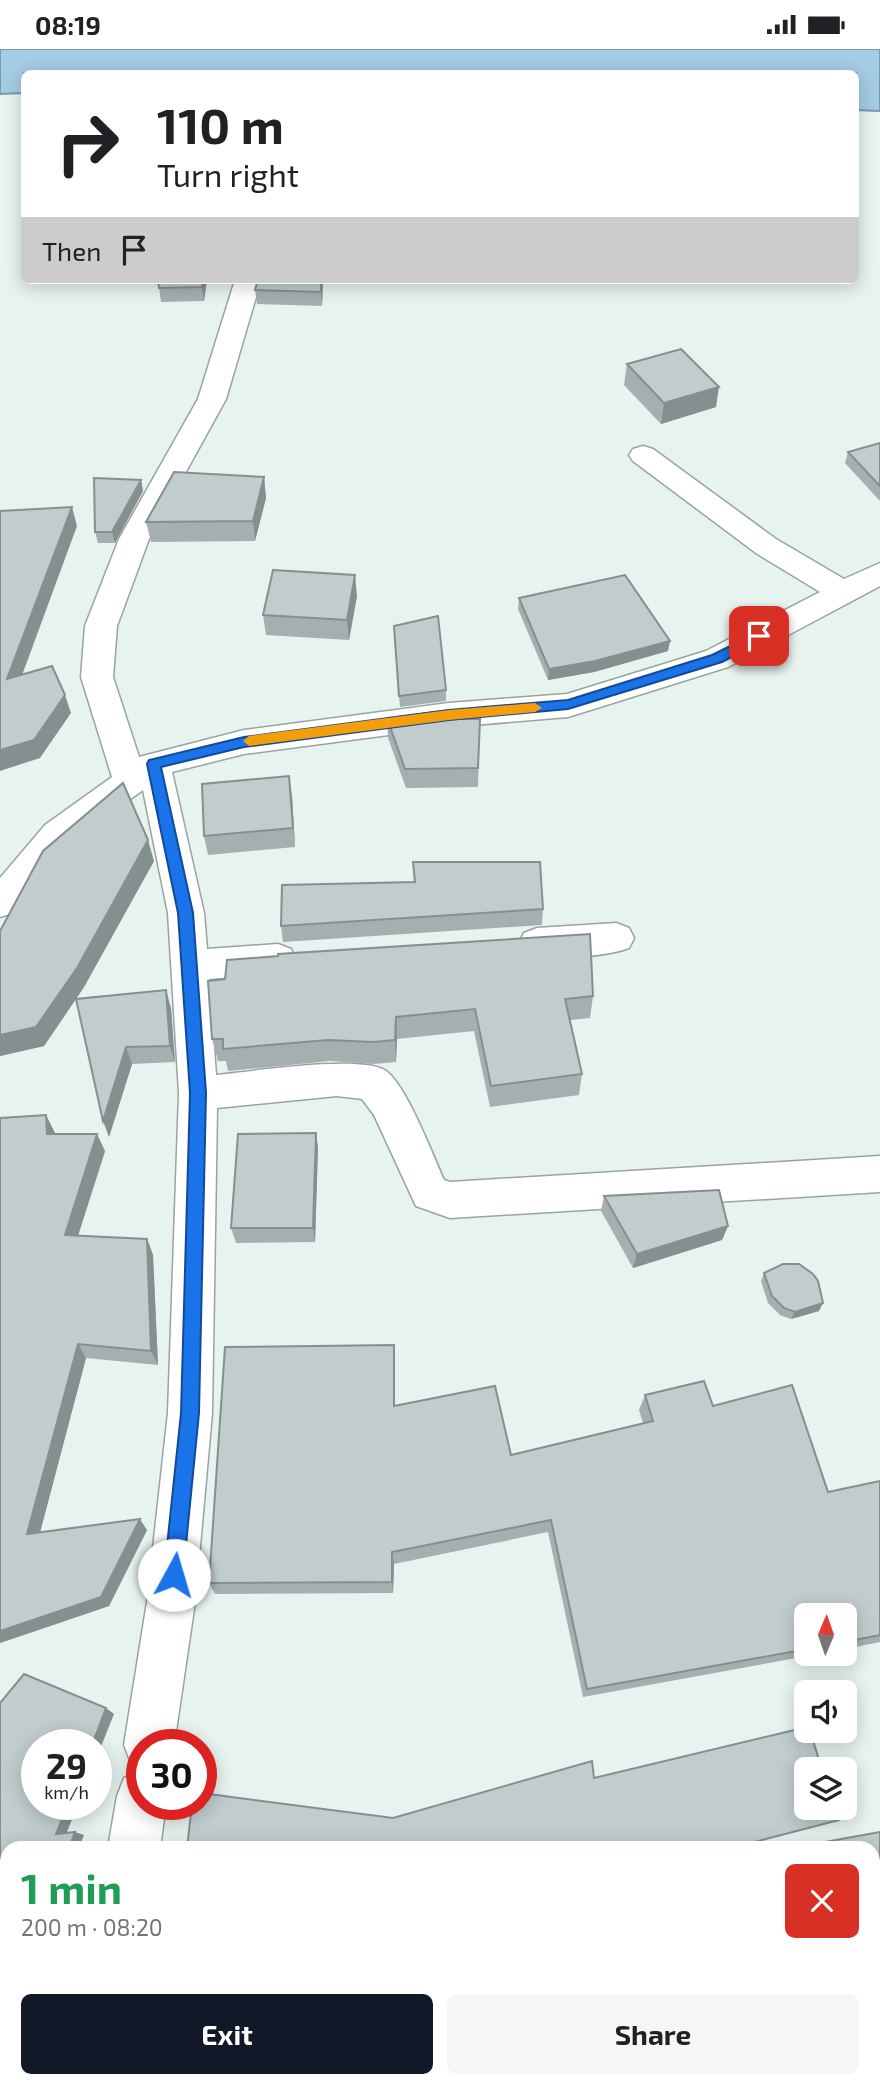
<!DOCTYPE html>
<meta charset="utf-8">
<style>
body{margin:0;font-family:"Exo 2",sans-serif;background:#f6f6f6;color:#202124;height:100vh;display:flex;flex-direction:column;font-size:26px;white-space:nowrap}
*{box-sizing:border-box;margin:0}
p{font-size:23px;color:#757577}
.icon{flex:none;width:38px;height:38px;fill:none;stroke:currentColor;stroke-width:2;stroke-linecap:round;stroke-linejoin:round}
.map{position:relative;flex:1;overflow:hidden}
.panel{position:absolute;left:0px;top:1792px;width:880px;height:247px;display:flex;flex-direction:column;background:#fff;border-radius:21px 21px 0 0;box-shadow:0 4px 18px #0003}
.panel>*{flex:none}
.banner{position:absolute;left:21px;top:21px;width:838px;height:214px;border-radius:10px;box-shadow:0 4px 18px #0003;background:#fff;color:#202124;overflow:hidden}
.needle{width:46px;rotate:2deg}
.tools{position:absolute;left:794px;top:1554px;display:grid;gap:14px}
.tools a{display:grid;place-items:center;width:63px;height:63px;border-radius:10px;background:#fff;box-shadow:0 4px 18px #0003;font-size:35px}
.speed{position:absolute;left:21px;top:1680px;display:flex;gap:14px;font-size:35px;font-weight:700;text-align:center}
.speed>*{display:grid;place-content:center;width:91px;height:91px;border-radius:50%;background:#fff;box-shadow:0 4px 18px #0003;line-height:1}
.speed small{font-size:18px;font-weight:400}
.speed .limit{border:10px solid #d22;background:#fff;color:#111}
.pin{position:absolute;display:grid;place-items:center;width:60px;height:60px;color:#fff;margin:-30px;border-radius:14px;box-shadow:0 4px 10px #0006}
.me{position:absolute;width:77px;margin:-38px;rotate:6deg;stroke-linejoin:round;filter:drop-shadow(0 0 5px #0008)}
.turn{display:flex;align-items:center;gap:24px;height:147px;padding:0 21px;font-size:32px}
.turn .icon{width:91px;height:91px;stroke-width:2.5}
.turn b{display:block;font-size:49px;line-height:60px}
.then{display:flex;align-items:center;height:66px;padding:0 21px;background:#0003;gap:14px;font-size:26px}
.round{display:grid;place-items:center;flex:none;width:74px;height:74px;border-radius:10px;background:#f6f6f6}
.head{display:flex;align-items:center;justify-content:space-between;height:119px;padding:0 21px}
h1{font-size:42px;font-weight:700;line-height:52px;color:#1e9e55}
.button{display:flex;gap:14px;margin-top:auto;padding:14px 21px}
.button a{flex:1;height:80px;border-radius:10px;background:#111827;color:#fff;font-size:28px;font-weight:700;line-height:80px;text-align:center}
.button a+a{background:#f6f6f6;color:#202124}
.status{display:flex;justify-content:space-between;align-items:center;height:49px;padding:0 35px;background:#fff;direction:ltr}
.status svg{height:19px;fill:currentColor}
.map>svg:first-child{display:block}
.water{fill:#a4cce4;stroke:#7c99aa;stroke-width:2}
.lines{fill:none;stroke-linecap:round;stroke-linejoin:round}
.minor-casing{stroke:#98a4a0;stroke-width:3}
.minor{fill:#fff;fill-rule:evenodd}
.wall{fill:#a5afb1}
.shaded-wall{fill:#868f90}
.building{fill:#c0ccce;stroke:#868f90;stroke-width:2}
.route{fill:#1a73e8;stroke:#114b97;stroke-width:2}
.slow{fill:#f59e0b}
</style>
<div class="status"><b>08:19</b><svg viewBox="0 0 49 12"><path d="M0 12V9h3v3zM5 12V6h3v6zM10 12V3h3v9zM15 12V0h3v12zM26 1h20v11H26zM47 4h2v5h-2z"/></svg></div>
<div class="map">
<svg width="880" height="2038" viewBox="0 0 880 2038">
<rect width="100%" height="100%" fill="#e7f3ef"/>
<!-- water -->
<polygon class="water" points="0,0 880,0 880,62 856,61 856,24 24,24 24,44 0,45"/>
<g class="lines">
<!-- minor casing -->
<g class="minor-casing">
<g id="minor">
<path d="M235,231H261L226,350L149,490L117,577L113,628L139,708L244,681L449,654L567,645L706,602L820,543L756,504L633,412L629,406L633,400L643,397L653,400L776,490L844,530L880,514V537L728,618L568,668L449,678L244,705L172,723L204,864L207,900L278,895L291,900L296,910L291,920L278,925L209,930L216,1026C249,1023 362,1005 386,1022C406,1036 433,1106 444,1131L450,1133L880,1107V1143L450,1169L416,1157L374,1066L362,1050L337,1047L217,1059L212,1364L195,1553L174,1696H142V1718L131,1714L124,1696L147,1553L168,1364L179,1044L168,864L143,741L69,794L13,864L0,868V829L45,776L112,728L81,628L85,577L119,490L198,350Z"/>
<path d="M616,874L629,879L634,889L629,899C604,908 549,912 524,904L519,894L524,884L537,879Z"/>
<polygon points="142,1722 142,1755 166,1755 160,1799 108,1799 117,1747 124,1729"/>
<polygon points="71,2032 127,2032 126,2038 70,2038"/>
</g>
</g>
<!-- minor -->
<use href="#minor" class="minor"/>
</g>
<!-- wall -->
<g class="wall">
<polygon points="158,231 207,231 204,252 161,253"/>
<polygon points="258,231 323,231 322,257 257,255 255,241"/>
<polygon points="627,315 716,358 661,375 624,336"/>
<polygon points="880,394 880,452 845,414 848,403"/>
<polygon points="264,428 266,449 255,492 151,493 146,473"/>
<polygon points="141,431 143,442 115,494 98,494 95,483"/>
<polygon points="357,547 349,591 266,586 263,566"/>
<polygon points="519,549 668,602 594,623 548,631 518,560"/>
<polygon points="394,588 446,641 446,652 400,658"/>
<polygon points="387,669 480,670 478,738 406,739 388,689"/>
<polygon points="292,747 295,798 208,806 204,787"/>
<polygon points="154,812 84,938 76,950 171,959 175,1013 132,1015 109,1088 76,950 44,997 0,1007 0,882"/>
<polygon points="413,813 543,860 542,876 283,893 281,877 414,833"/>
<polygon points="225,930 593,947 590,969 570,971 582,1025 579,1046 490,1058 474,982 397,990 396,1013 374,1015 330,1012 228,1022 226,1012 218,1012 212,990"/>
<polygon points="46,1066 55,1085 105,1102 78,1187 147,1190 153,1206 158,1316 86,1309 40,1483 147,1481 109,1557 0,1594 0,1069"/>
<polygon points="316,1084 318,1099 315,1193 236,1194 231,1179"/>
<polygon points="604,1147 728,1177 722,1191 633,1219 601,1162"/>
<polygon points="764,1224 819,1262 791,1270 780,1266 768,1254 761,1232"/>
<polygon points="395,1312 395,1356 511,1406 643,1374 639,1361 645,1346 713,1357 828,1443 880,1432 880,1593 845,1600 845,1566 807,1566 807,1605 818,1605 583,1648 548,1483 394,1515 393,1544 215,1545 209,1534"/>
<polygon points="880,1783 880,2038 855,2038 854,2032 873,2032 873,1799 797,1799 808,1796"/>
</g>
<!-- shaded-wall -->
<g class="shaded-wall">
<polygon points="203,231 207,231 204,252 202,238"/>
<polygon points="321,231 323,231 322,257 321,243"/>
<polygon points="719,338 716,358 661,375 664,354"/>
<polygon points="264,428 266,449 255,492 253,472"/>
<polygon points="141,431 143,442 115,494 112,483"/>
<polygon points="72,458 77,477 14,648 7,630"/>
<polygon points="355,526 357,547 349,591 347,571"/>
<polygon points="670,592 668,602 594,623 548,631 549,620"/>
<polygon points="65,646 71,664 40,709 0,722 0,701"/>
<polygon points="289,727 292,747 295,798 293,779"/>
<polygon points="148,791 154,812 84,938 44,997 0,1007 0,986"/>
<polygon points="166,941 171,959 175,1013 170,997"/>
<polygon points="396,968 397,990 396,1013 395,991"/>
<polygon points="126,998 132,1015 109,1088 103,1072"/>
<polygon points="46,1066 55,1084 56,1103 47,1085"/>
<polygon points="316,1084 318,1099 315,1193 313,1179"/>
<polygon points="97,1085 105,1102 73,1202 65,1186"/>
<polygon points="728,1177 722,1191 633,1219 637,1205"/>
<polygon points="147,1190 153,1206 158,1316 151,1302"/>
<polygon points="823,1254 819,1262 791,1270 795,1263"/>
<polygon points="78,1295 86,1309 37,1495 27,1485"/>
<polygon points="394,1296 395,1312 395,1371 394,1357"/>
<polygon points="140,1470 147,1481 109,1557 0,1594 0,1582"/>
<polygon points="392,1503 394,1515 393,1544 392,1533"/>
<polygon points="106,1659 114,1665 96,1710 96,1696 92,1696"/>
<polygon points="68,1755 78,1755 65,1788 56,1785"/>
<polygon points="839,1771 735,1799 731,1799"/>
<polygon points="75,1783 84,1786 79,1799 69,1799"/>
<rect x="256" y="2032" width="5" height="6"/>
</g>
<!-- building -->
<g class="building">
<polygon points="158,231 203,231 202,238 159,239"/>
<polygon points="258,231 321,231 321,243 255,241"/>
<polygon points="681,300 719,338 664,354 627,315"/>
<polygon points="880,394 880,437 848,403"/>
<polygon points="174,423 264,428 253,472 146,473"/>
<polygon points="94,429 141,431 112,483 95,483"/>
<polygon points="72,458 7,630 52,617 65,646 34,691 0,701 0,462"/>
<polygon points="273,521 355,526 347,571 263,566"/>
<polygon points="625,526 670,592 595,612 549,620 519,549"/>
<polygon points="438,567 446,641 399,647 394,577"/>
<polygon points="449,661 450,670 480,670 478,719 405,720 387,669"/>
<polygon points="289,727 293,779 204,787 202,735"/>
<polygon points="123,734 148,791 77,919 36,978 0,986 0,882 43,802"/>
<polygon points="413,813 540,813 543,860 281,877 282,836 415,833"/>
<polygon points="590,885 593,947 565,950 582,1025 491,1037 475,960 396,968 395,991 373,993 328,991 223,1000 223,990 212,990 208,932 225,930 227,911 278,907 278,905"/>
<polygon points="166,941 170,997 126,998 103,1072 76,950"/>
<polygon points="46,1066 47,1085 97,1085 65,1186 147,1190 151,1302 78,1295 27,1485 140,1470 101,1548 0,1582 0,1069"/>
<polygon points="316,1084 313,1179 231,1179 238,1085"/>
<polygon points="719,1141 728,1177 637,1205 604,1147"/>
<polygon points="783,1215 799,1215 813,1225 818,1232 823,1254 795,1263 784,1259 772,1247 764,1224"/>
<polygon points="394,1296 394,1357 495,1337 511,1406 653,1372 645,1346 704,1332 713,1357 792,1336 828,1443 880,1432 880,1586 845,1593 845,1566 807,1566 807,1600 587,1640 551,1471 392,1503 392,1533 209,1534 225,1298"/>
<polygon points="24,1625 106,1659 92,1696 37,1696 37,1755 68,1755 56,1785 75,1783 69,1799 7,1799 7,1916 0,1917 0,1654"/>
<polygon points="807,1678 807,1682 810,1682 822,1720 807,1720 807,1759 835,1759 839,1771 731,1799 187,1799 192,1755 201,1755 201,1744 393,1769 592,1712 594,1729"/>
<polygon points="880,1783 880,2038 869,2038 868,2032 873,2032 873,1799 809,1799 808,1796"/>
<polygon points="137,2032 256,2032 256,2038 136,2038"/>
</g>
<!-- route -->
<polygon class="route" points="759,583 765,587 764,591 722,613 568,660 449,671 244,698 161,718 193,864 206,1044 199,1364 183,1526 180,1533 174,1535 167,1533 164,1526 181,1364 190,1044 178,864 147,715 149,711 244,688 449,661 568,651 712,606"/>
<!-- slow -->
<polygon class="slow" points="535,654 542,659 535,663 449,671 249,697 243,692 249,687 449,661"/>
</svg>
<div class="tools">
<a><svg class="needle" viewBox="-14 -14 28 28"><path d="M0-13l5 13h-10z" fill="#e53935"/><path d="M0 13l5-13h-10z" fill="#757577"/></svg></a>
<a><svg class="icon" aria-label="sound" viewBox="0 0 24 24"><path d="M4 9h4l5-4v14l-5-4H4zM17 9q2 3 0 6"/></svg></a>
<a><svg class="icon" aria-label="layers" viewBox="0 0 24 24"><path d="M12 4l9 5-9 5-9-5zM3 14l9 5 9-5"/></svg></a>
</div>
<div class="speed"><div>29<small>km/h</small></div><div class="limit">30</div></div>
<div class="pin" style="left:759px;top:587px;background:#d93025"><svg class="icon" aria-label="arrive" viewBox="0 0 24 24"><path d="M6 21V4h12l-3 4 3 4H6"/></svg></div>
<svg class="me" style="left:174px;top:1526px" viewBox="-20 -20 40 40"><circle r="19" fill="#fff"/><path d="M0-13L10 11 0 6-10 11z" fill="#1a73e8"/></svg>
<div class="banner">
<div class="turn"><svg class="icon" aria-label="right" viewBox="0 0 24 24"><path d="M7 20v-9h11M14 6l5 5-5 5"/></svg><div><b>110 m</b>Turn right</div></div>
<div class="then">Then<svg class="icon" aria-label="arrive" viewBox="0 0 24 24"><path d="M6 21V4h12l-3 4 3 4H6"/></svg></div>
</div>
<section class="panel">
<div class="head"><div><h1>1 min</h1><p>200 m · 08:20</p></div><a class="round" style="background:#d93025;color:#fff"><svg class="icon" aria-label="close" viewBox="0 0 24 24"><path d="M6 6l12 12M18 6L6 18"/></svg></a></div>
<div class="button"><a>Exit</a><a>Share</a></div>
</section>
</div>
